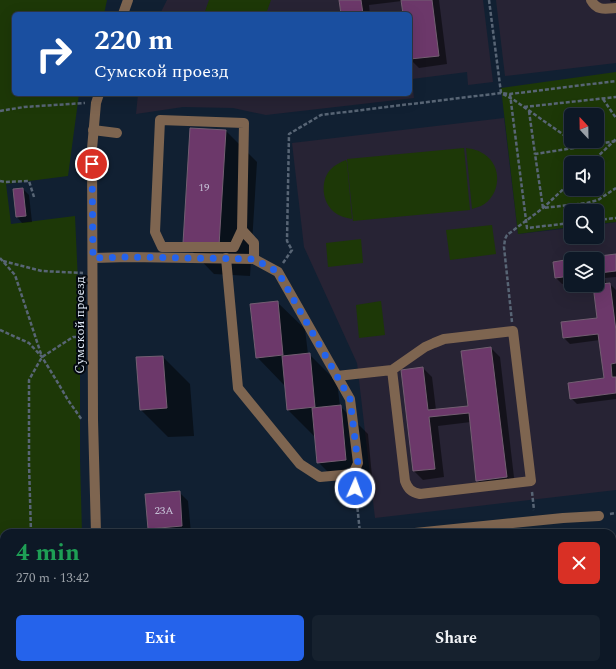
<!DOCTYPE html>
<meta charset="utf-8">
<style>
body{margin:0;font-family:Spectral,serif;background:#16212e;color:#f1f3f6;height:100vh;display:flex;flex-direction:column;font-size:15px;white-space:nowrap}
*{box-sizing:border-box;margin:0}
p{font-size:13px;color:#9aa0a7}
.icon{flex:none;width:22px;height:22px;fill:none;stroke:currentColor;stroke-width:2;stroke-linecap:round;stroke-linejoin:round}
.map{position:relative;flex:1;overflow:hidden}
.side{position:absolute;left:0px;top:529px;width:616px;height:140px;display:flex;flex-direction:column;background:#0d1826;border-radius:12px 12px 0 0;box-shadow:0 4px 16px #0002,0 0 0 1px #2d3743}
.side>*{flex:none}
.guide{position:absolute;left:12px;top:12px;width:400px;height:84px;border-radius:6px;box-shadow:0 4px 16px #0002,0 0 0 1px #2d3743;background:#1a4fa0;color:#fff;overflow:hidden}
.needle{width:26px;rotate:338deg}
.tools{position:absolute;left:564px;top:108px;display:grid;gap:8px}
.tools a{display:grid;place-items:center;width:40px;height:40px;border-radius:6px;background:#0d1826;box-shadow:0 4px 16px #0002,0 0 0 1px #2d3743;font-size:20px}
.pin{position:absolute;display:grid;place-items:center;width:34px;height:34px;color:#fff;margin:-17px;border:2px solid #fff;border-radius:50%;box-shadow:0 1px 4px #0007}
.me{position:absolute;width:44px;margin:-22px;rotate:2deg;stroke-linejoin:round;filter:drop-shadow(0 0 3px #0008)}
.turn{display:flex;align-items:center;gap:14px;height:84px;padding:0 16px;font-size:18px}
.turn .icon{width:52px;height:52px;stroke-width:2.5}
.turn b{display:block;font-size:28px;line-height:34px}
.round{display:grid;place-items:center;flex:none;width:42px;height:42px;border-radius:6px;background:#16212e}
.headline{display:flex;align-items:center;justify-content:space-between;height:68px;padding:0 16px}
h1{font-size:24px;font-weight:700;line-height:30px;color:#1e9e55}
.primary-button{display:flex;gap:8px;margin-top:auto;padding:8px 16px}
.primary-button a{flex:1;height:46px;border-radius:6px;background:#2563eb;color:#fff;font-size:16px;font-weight:700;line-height:46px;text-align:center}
.primary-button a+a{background:#16212e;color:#f1f3f6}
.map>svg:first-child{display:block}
.education{fill:#272334;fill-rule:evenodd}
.green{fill:#1d3807;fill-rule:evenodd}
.shadow{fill:#0007}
.building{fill:#6c386a;stroke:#735e72}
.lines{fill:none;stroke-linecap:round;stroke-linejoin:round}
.path{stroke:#586575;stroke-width:2.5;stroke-dasharray:4 2;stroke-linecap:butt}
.minor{stroke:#7e6550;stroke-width:10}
.route{stroke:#2563eb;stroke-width:7;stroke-dasharray:0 12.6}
.labels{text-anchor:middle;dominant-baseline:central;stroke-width:4;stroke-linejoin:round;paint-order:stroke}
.number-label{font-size:11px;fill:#c4bed4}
.street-label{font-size:13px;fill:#e1eaf7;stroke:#040911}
</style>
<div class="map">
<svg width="616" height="669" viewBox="0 0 616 669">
<rect width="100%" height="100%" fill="#112032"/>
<!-- education -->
<g class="education">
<polygon points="167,0 483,0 493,82 468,85 467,72 412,79 414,98 266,115 233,108 183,107 136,114 138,94 410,94 410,14 160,14"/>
<polygon points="496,0 616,0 616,63 505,76"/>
<path d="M504,118L518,234L571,228V237H597V225L616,222V490L375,518L357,363L304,247L292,143ZM571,259H597V285H571Z"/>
</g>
<!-- green -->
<g class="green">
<polygon points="0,0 107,0 104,14 14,14 14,94 79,94 68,176 6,184 11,224 75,216 80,326 80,459 82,533 4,533 4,665 84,665 84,669 0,669"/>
<polygon points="209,0 271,0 266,14 204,14"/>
<path d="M616,72V222L597,224V211H571V227L518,234L501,88ZM571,115H597V141H571ZM571,163H597V189H571Z"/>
<polygon points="464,148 470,210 353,221 347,159"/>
<path d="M466,148C473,149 478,150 484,154C503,166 501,196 481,206C478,207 475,208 472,209Z"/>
<path d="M346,160L347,163L352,219C346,218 339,216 334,212C322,202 320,182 330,170C335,165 340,162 346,160Z"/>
<polygon points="492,225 496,254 450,260 446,230"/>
<polygon points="361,239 363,263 328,267 326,243"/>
<polygon points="381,301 385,335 359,338 356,305"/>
</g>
<!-- shadow -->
<g class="shadow">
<polygon points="340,0 439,0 447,64 419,68 410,59 410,14 404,14 402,1 369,5 370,14 342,14"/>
<polygon points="610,0 616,0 616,1 611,2"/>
<polygon points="226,131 257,162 250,276 214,274 184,243"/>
<polygon points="23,189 29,195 32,222 22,223 17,217"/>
<polygon points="616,255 616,277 605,278 606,284 610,284 616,290 616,399 577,404 571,398 605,379 600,340 570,344 564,338 598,319 594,285 597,285 597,259 582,259"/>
<polygon points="571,260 571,282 562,284 556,278"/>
<polygon points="277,302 305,329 308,354 309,354 337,382 340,406 368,434 373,487 346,490 318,462 315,437 288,410 286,385 284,385 257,357"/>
<polygon points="491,348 500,357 515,486 486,489 477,480 471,422 438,426 444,477 423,480 414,471 423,368 432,377 436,410 469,407"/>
<polygon points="163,357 190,384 194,436 168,437 141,410"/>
<polygon points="179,492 188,501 191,533 153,533 149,529"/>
<polygon points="612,539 616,543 616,580 612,580"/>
<polygon points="182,665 209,665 185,667"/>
<polygon points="222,665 252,665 224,669"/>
</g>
<!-- building -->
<g class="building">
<polygon points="339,0 361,0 363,14 341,14"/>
<polygon points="401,0 432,0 439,56 410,59 410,14 403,14"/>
<polygon points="190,128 226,130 219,246 183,243"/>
<polygon points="23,188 26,216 16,217 13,189"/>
<polygon points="616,254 616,271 599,273 601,284 610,283 616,331 616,363 611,364 612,377 616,377 616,393 570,399 568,383 604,378 598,334 563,338 561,322 597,318 593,285 597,285 597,259 574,259"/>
<polygon points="571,259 571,276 555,278 553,262"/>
<polygon points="278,301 283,355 256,358 250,304"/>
<polygon points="491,347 507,477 476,481 469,413 429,417 435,469 413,471 401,370 423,367 428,410 468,406 461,351"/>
<polygon points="310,353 315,407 287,410 282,356"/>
<polygon points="163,356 167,408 140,410 136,357"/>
<polygon points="341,405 346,460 317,463 312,408"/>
<polygon points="180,491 182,526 148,529 145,494"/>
</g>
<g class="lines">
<!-- path -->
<g class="path">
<polyline points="489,0 501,93 510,94 616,81"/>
<polyline points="510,94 527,228 571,223"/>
<polyline points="603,99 616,118"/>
<polyline points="524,107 616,97"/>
<polyline points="0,111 24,107 85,103"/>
<polyline points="529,111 535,154"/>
<polyline points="572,141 580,147 616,141"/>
<polyline points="580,147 535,154 543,208 587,203 598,200 616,188"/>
<polyline points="591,163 616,139"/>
<polyline points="0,181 5,182 29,181 34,197"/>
<polyline points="597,220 616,218"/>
<polyline points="0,258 15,275 41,354"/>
<polyline points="3,261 42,271 83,273"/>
<polyline points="283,263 292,250 287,241 289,134 321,115 501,93 514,100 571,140"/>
<polyline points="512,322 504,247 505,239 507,235 543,208 571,182"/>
<polyline points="0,330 29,343 42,357 58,383 68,400 82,420"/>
<polyline points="355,484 360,533"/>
<polyline points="532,492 534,510"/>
<polyline points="610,514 616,513"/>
<polyline points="31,533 29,464 29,380 42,357 73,337 82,337"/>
<polyline points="207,665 207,669"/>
<polyline points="22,669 26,665"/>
</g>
<!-- minor -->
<g class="minor">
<path d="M591,0C597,11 605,9 616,8"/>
<polyline points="123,14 128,0"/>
<polyline points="93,130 117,133"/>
<polyline points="93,258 129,257 254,259"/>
<polyline points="226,258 238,388 300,464 320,477 353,474 358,463 350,399 278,272 254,259 254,243 242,230 244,123 160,120 155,232 162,247 234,247 242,230"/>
<path d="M337,376L392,370L425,347L434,343L444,339L513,331L531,481L420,494C411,492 408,489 405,481L392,370"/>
<polyline points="96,533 93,420 92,149 96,103 99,94"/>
<polyline points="415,533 563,518 599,516"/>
<polyline points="612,651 616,650"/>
<polyline points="99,665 99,669"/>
<polyline points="390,669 438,665"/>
</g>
</g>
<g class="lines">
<!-- route -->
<polyline class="route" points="92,164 93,258 129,257 254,259 278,272 350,399 358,464 354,474 355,488"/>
</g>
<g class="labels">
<!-- number labels -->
<g class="number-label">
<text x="204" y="187">19</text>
<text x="164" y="510">23А</text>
</g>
<!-- street labels -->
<g class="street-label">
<text transform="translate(80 325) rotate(-90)">Сумской проезд</text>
</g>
</g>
</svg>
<div class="tools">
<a><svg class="needle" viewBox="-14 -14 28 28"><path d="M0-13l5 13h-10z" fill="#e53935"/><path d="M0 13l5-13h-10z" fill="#9aa0a7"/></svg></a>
<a><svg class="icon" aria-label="sound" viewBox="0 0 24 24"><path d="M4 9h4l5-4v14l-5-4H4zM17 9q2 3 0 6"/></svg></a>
<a><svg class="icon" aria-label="search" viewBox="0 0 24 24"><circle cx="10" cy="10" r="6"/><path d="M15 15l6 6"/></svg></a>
<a><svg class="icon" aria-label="layers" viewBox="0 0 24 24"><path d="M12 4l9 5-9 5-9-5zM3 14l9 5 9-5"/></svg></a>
</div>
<div class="pin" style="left:92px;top:164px;background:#d93025"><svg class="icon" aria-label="arrive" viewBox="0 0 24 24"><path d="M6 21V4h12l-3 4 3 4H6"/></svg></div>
<svg class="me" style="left:355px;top:488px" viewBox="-20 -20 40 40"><circle r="17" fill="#2563eb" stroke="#fff" stroke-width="3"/><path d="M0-11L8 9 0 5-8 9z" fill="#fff"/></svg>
<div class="guide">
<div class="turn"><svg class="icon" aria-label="right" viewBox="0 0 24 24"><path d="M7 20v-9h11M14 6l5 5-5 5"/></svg><div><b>220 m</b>Сумской проезд</div></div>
</div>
<section class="side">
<div class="headline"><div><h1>4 min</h1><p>270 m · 13:42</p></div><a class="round" style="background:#d93025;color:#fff"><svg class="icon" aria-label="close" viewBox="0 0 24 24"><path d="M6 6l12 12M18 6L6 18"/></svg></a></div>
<div class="primary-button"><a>Exit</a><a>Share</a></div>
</section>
</div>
